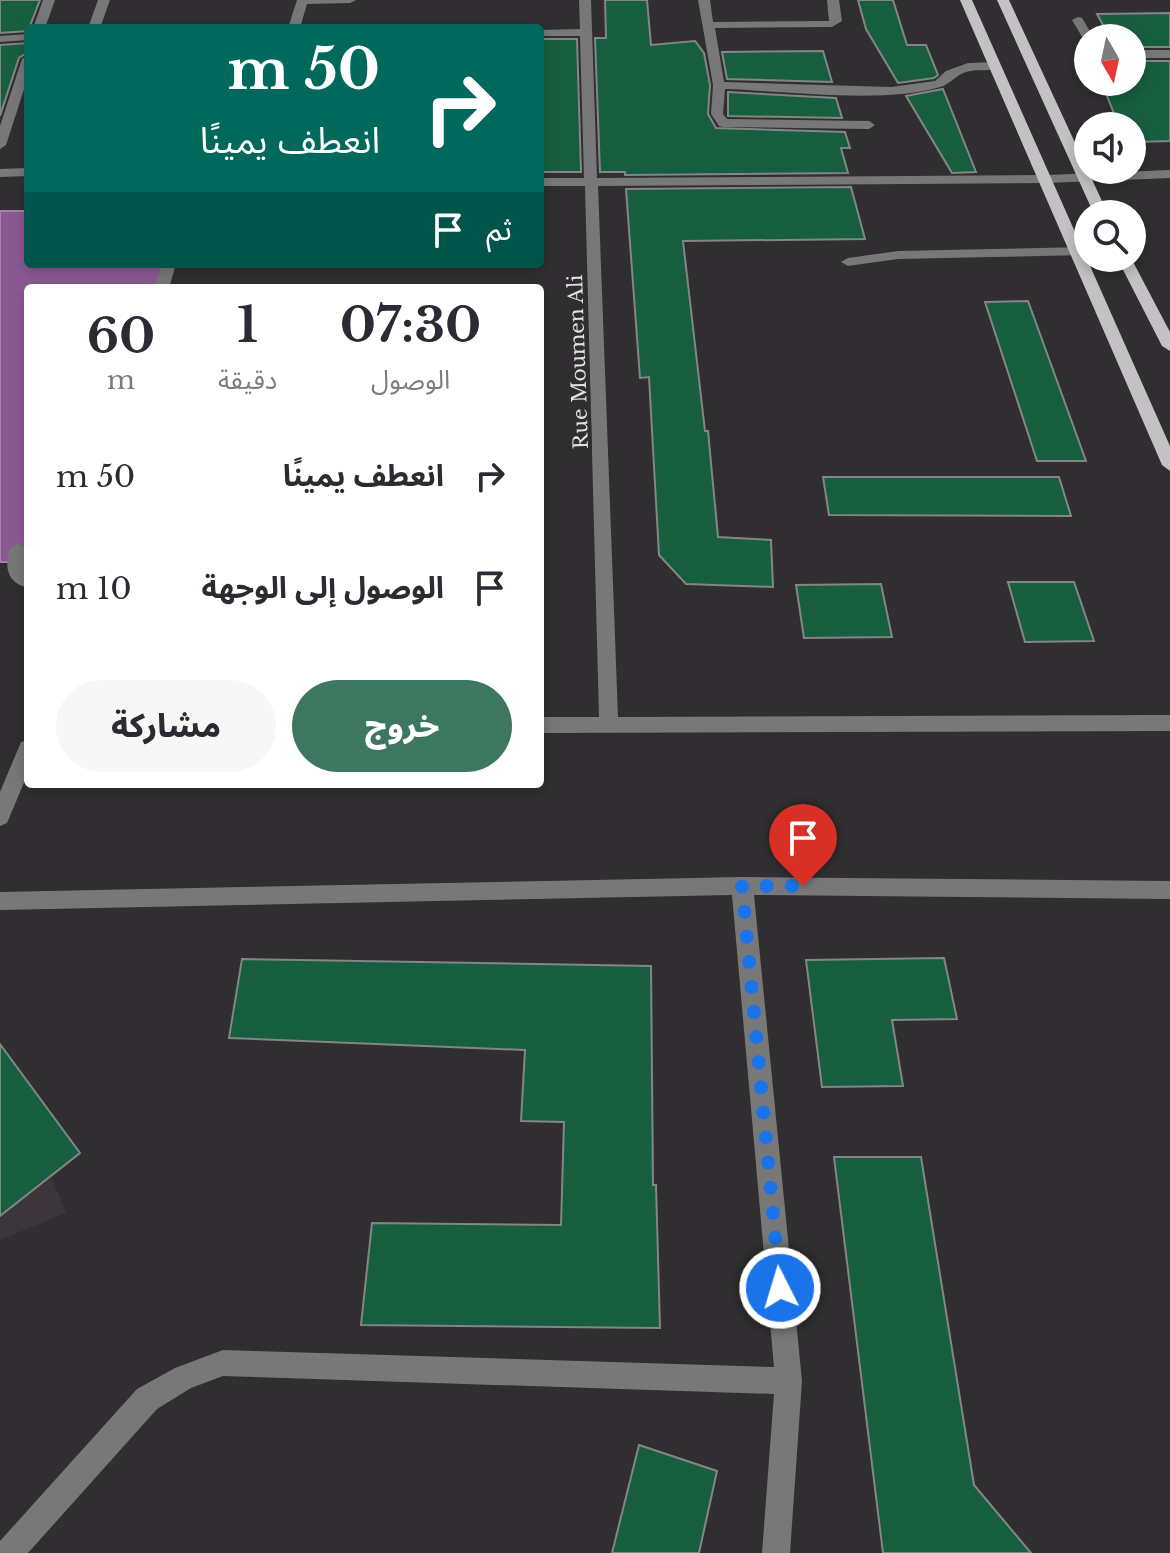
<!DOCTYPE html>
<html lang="ar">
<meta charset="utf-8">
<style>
body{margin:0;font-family:"Libre Baskerville","Noto Sans Arabic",serif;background:#f7f7f7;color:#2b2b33;direction:rtl;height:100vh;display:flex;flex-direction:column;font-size:30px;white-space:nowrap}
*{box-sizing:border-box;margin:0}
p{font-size:26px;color:#7c7c81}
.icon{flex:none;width:44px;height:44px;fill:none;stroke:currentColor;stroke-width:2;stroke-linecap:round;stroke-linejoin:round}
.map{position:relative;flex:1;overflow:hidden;direction:ltr}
.side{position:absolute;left:24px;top:284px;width:520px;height:504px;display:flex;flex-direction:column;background:#fff;border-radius:8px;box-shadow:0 4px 12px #0003;direction:rtl}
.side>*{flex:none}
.banner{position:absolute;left:24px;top:24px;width:520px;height:244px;border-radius:8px;box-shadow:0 4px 12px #0003;direction:rtl;background:#00695c;color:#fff;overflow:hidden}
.needle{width:52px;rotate:171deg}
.tools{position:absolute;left:1074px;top:24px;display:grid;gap:16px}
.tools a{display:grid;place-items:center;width:72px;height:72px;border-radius:50%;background:#fff;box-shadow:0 4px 12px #0003;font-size:40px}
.pin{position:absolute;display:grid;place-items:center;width:68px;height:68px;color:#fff;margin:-82px -34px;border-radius:50% 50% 50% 0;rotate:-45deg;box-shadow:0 0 8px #0007}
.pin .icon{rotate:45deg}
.me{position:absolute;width:88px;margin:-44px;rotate:355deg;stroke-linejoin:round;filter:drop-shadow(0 0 6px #0008)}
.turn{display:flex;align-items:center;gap:28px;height:168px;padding:0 32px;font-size:36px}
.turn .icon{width:104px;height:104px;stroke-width:2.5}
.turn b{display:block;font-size:56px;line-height:68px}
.then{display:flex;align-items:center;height:76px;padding:0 32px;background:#0003;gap:16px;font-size:30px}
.eta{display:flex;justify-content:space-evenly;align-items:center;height:136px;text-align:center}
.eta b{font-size:48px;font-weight:800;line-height:56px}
.action{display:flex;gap:16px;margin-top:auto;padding:16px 32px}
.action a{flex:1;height:92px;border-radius:48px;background:#3d7760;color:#fff;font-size:32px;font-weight:800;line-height:92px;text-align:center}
.action a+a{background:#f7f7f7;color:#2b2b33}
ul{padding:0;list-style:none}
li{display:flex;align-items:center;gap:24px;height:112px;padding:0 32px}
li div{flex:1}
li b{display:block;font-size:30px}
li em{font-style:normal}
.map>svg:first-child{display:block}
.built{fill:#3c353c}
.water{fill:#8c5893;stroke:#a681ab;stroke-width:2}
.building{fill:#175e3f;stroke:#838684;stroke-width:2}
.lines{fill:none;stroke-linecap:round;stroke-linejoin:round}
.minor{fill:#797879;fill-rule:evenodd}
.major{fill:#c3c1c3;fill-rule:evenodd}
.route{stroke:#1a73e8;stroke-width:14;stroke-dasharray:0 25.2}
.labels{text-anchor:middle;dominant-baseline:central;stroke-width:8;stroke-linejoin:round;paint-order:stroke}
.far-street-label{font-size:20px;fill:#e3e1e3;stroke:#302e30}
</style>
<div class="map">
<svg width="1170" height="1553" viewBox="0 0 1170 1553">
<rect width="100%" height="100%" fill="#302e30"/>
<!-- built -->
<polygon class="built" points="0,1049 66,1213 0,1240"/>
<!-- water -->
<polygon class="water" points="0,211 28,211 28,264 164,264 156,288 28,288 28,562 0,562"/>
<!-- building -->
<g class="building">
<polygon points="0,0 40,0 28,31 0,33"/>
<polygon points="605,0 647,0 651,45 695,41 704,53 710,85 708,114 716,128 845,132 850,148 841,148 848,173 625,175 625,172 600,172 595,38 606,38"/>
<polygon points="858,0 893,0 907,45 926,45 938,75 934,78 898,83 866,29"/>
<polygon points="1170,13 1170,47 1132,47 1132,38 1110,38 1097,14"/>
<polygon points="540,39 577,39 581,172 540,172"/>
<polygon points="28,43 28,52 19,58 0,116 0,45"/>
<polygon points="823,51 832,82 727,79 722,52"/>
<polygon points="1132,61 1170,61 1170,141 1133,142 1132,126 1124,126 1115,116 1103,86 1110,82 1132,82"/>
<polygon points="943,89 976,172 952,173 906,96"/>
<polygon points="728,92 836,98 842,118 728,116"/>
<polygon points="851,187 865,239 683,241 705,431 708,431 718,537 771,540 773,587 686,584 659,555 649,377 640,378 626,189"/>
<polygon points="1028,301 1086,461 1037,461 985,302"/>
<polygon points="823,477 1059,477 1071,516 829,515"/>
<polygon points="1008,582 1074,582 1094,641 1025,642"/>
<polygon points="881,584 892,637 804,638 796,585"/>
<polygon points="944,958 957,1019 892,1020 903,1086 822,1087 806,960"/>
<polygon points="242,959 651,966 653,1185 656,1185 660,1328 361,1325 372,1223 561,1225 564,1122 521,1121 525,1050 229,1038"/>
<polygon points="0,1044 80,1153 0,1216"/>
<polygon points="834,1157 921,1157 974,1485 1031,1553 883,1553"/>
<polygon points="639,1445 717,1471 699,1553 612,1553"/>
</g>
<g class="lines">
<!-- minor -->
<g class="minor">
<polygon points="43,0 55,0 45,28 33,28"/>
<polygon points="98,0 110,0 100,28 88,28"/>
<polygon points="297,0 356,0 350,3 307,4 300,28 288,28"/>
<polygon points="579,0 591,0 597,178 1046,175 1170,170 1170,178 1046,183 598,186 618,717 1170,715 1170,731 540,733 540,717 599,717 585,186 540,186 540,178 584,178 580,36 540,36 540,30 580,29"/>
<path d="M698,0H710L713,22L829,21L827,0H839L842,21L832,27L715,28L724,82L891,87L935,81L946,71L968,63L995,62L1001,66C991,73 977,68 966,72C956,75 949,85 940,87C887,104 783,91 725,89L723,114L727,119L869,121L875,125L869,129L723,127L719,126L711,114L713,85Z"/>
<polygon points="1078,17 1082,18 1094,38 1088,38 1088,41 1084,40 1072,20"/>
<polygon points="28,34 28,40 0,42 0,36"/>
<rect x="1132" y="50" width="38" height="8"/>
<polygon points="28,55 28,77 6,145 0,149 0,126 22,59"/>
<polygon points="28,168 28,176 0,177 0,169"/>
<polygon points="1088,247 1088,255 898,259 848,266 841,262 848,258 898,251"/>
<polygon points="162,264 176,264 169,288 155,288"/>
<path d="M18,543L27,549L24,565L28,588C7,582 5,569 9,549Z"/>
<polygon points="28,740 28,773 7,823 0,826 0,792 21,742"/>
<polygon points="742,877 1170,881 1170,899 754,895 802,1381 790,1553 762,1553 774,1394 223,1376 191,1388 157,1409 28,1553 0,1553 0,1541 137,1389 175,1368 223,1350 774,1367 732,895 0,910 0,892"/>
</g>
<!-- major -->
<g class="major">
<polygon points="960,0 972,0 1170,446 1170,471 1162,465"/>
<polygon points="997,0 1009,0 1108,214 1094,214"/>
<polygon points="1117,258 1131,258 1170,332 1170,351 1162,346"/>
</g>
</g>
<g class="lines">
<!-- route -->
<polyline class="route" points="780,1288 742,886 803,886"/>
</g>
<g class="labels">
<!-- far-street labels -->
<g class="far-street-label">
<text transform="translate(578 362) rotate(-92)">Rue Moumen Ali</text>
</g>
</g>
</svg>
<div class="tools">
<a><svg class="needle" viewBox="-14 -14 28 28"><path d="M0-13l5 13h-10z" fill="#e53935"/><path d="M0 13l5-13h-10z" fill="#7c7c81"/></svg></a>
<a><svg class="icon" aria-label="sound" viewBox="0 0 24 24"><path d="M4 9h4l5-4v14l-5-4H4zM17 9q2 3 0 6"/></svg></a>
<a><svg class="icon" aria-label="search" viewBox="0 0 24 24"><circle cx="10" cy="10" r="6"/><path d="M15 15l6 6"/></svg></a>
</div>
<div class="pin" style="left:803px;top:886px;background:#d93025"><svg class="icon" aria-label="arrive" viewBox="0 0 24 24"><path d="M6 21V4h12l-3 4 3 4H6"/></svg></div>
<svg class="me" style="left:780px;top:1288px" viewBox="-20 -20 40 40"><circle r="17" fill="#1a73e8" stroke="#fff" stroke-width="3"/><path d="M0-11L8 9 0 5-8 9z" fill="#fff"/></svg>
<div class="banner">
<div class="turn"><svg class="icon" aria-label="right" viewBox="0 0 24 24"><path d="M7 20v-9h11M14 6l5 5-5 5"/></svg><div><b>50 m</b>انعطف يمينًا</div></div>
<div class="then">ثم<svg class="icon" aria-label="arrive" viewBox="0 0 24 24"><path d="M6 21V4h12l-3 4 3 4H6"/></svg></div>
</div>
<section class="side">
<div class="eta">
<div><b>07:30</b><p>الوصول</p></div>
<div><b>1</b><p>دقيقة</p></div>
<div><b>60</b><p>m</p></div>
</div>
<ul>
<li><svg class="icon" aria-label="right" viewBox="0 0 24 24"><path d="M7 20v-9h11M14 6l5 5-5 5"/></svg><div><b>انعطف يمينًا</b></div><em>50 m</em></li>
<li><svg class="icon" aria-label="arrive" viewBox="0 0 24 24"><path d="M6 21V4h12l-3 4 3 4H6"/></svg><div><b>الوصول إلى الوجهة</b></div><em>10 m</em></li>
</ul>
<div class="action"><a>خروج</a><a>مشاركة</a></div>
</section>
</div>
